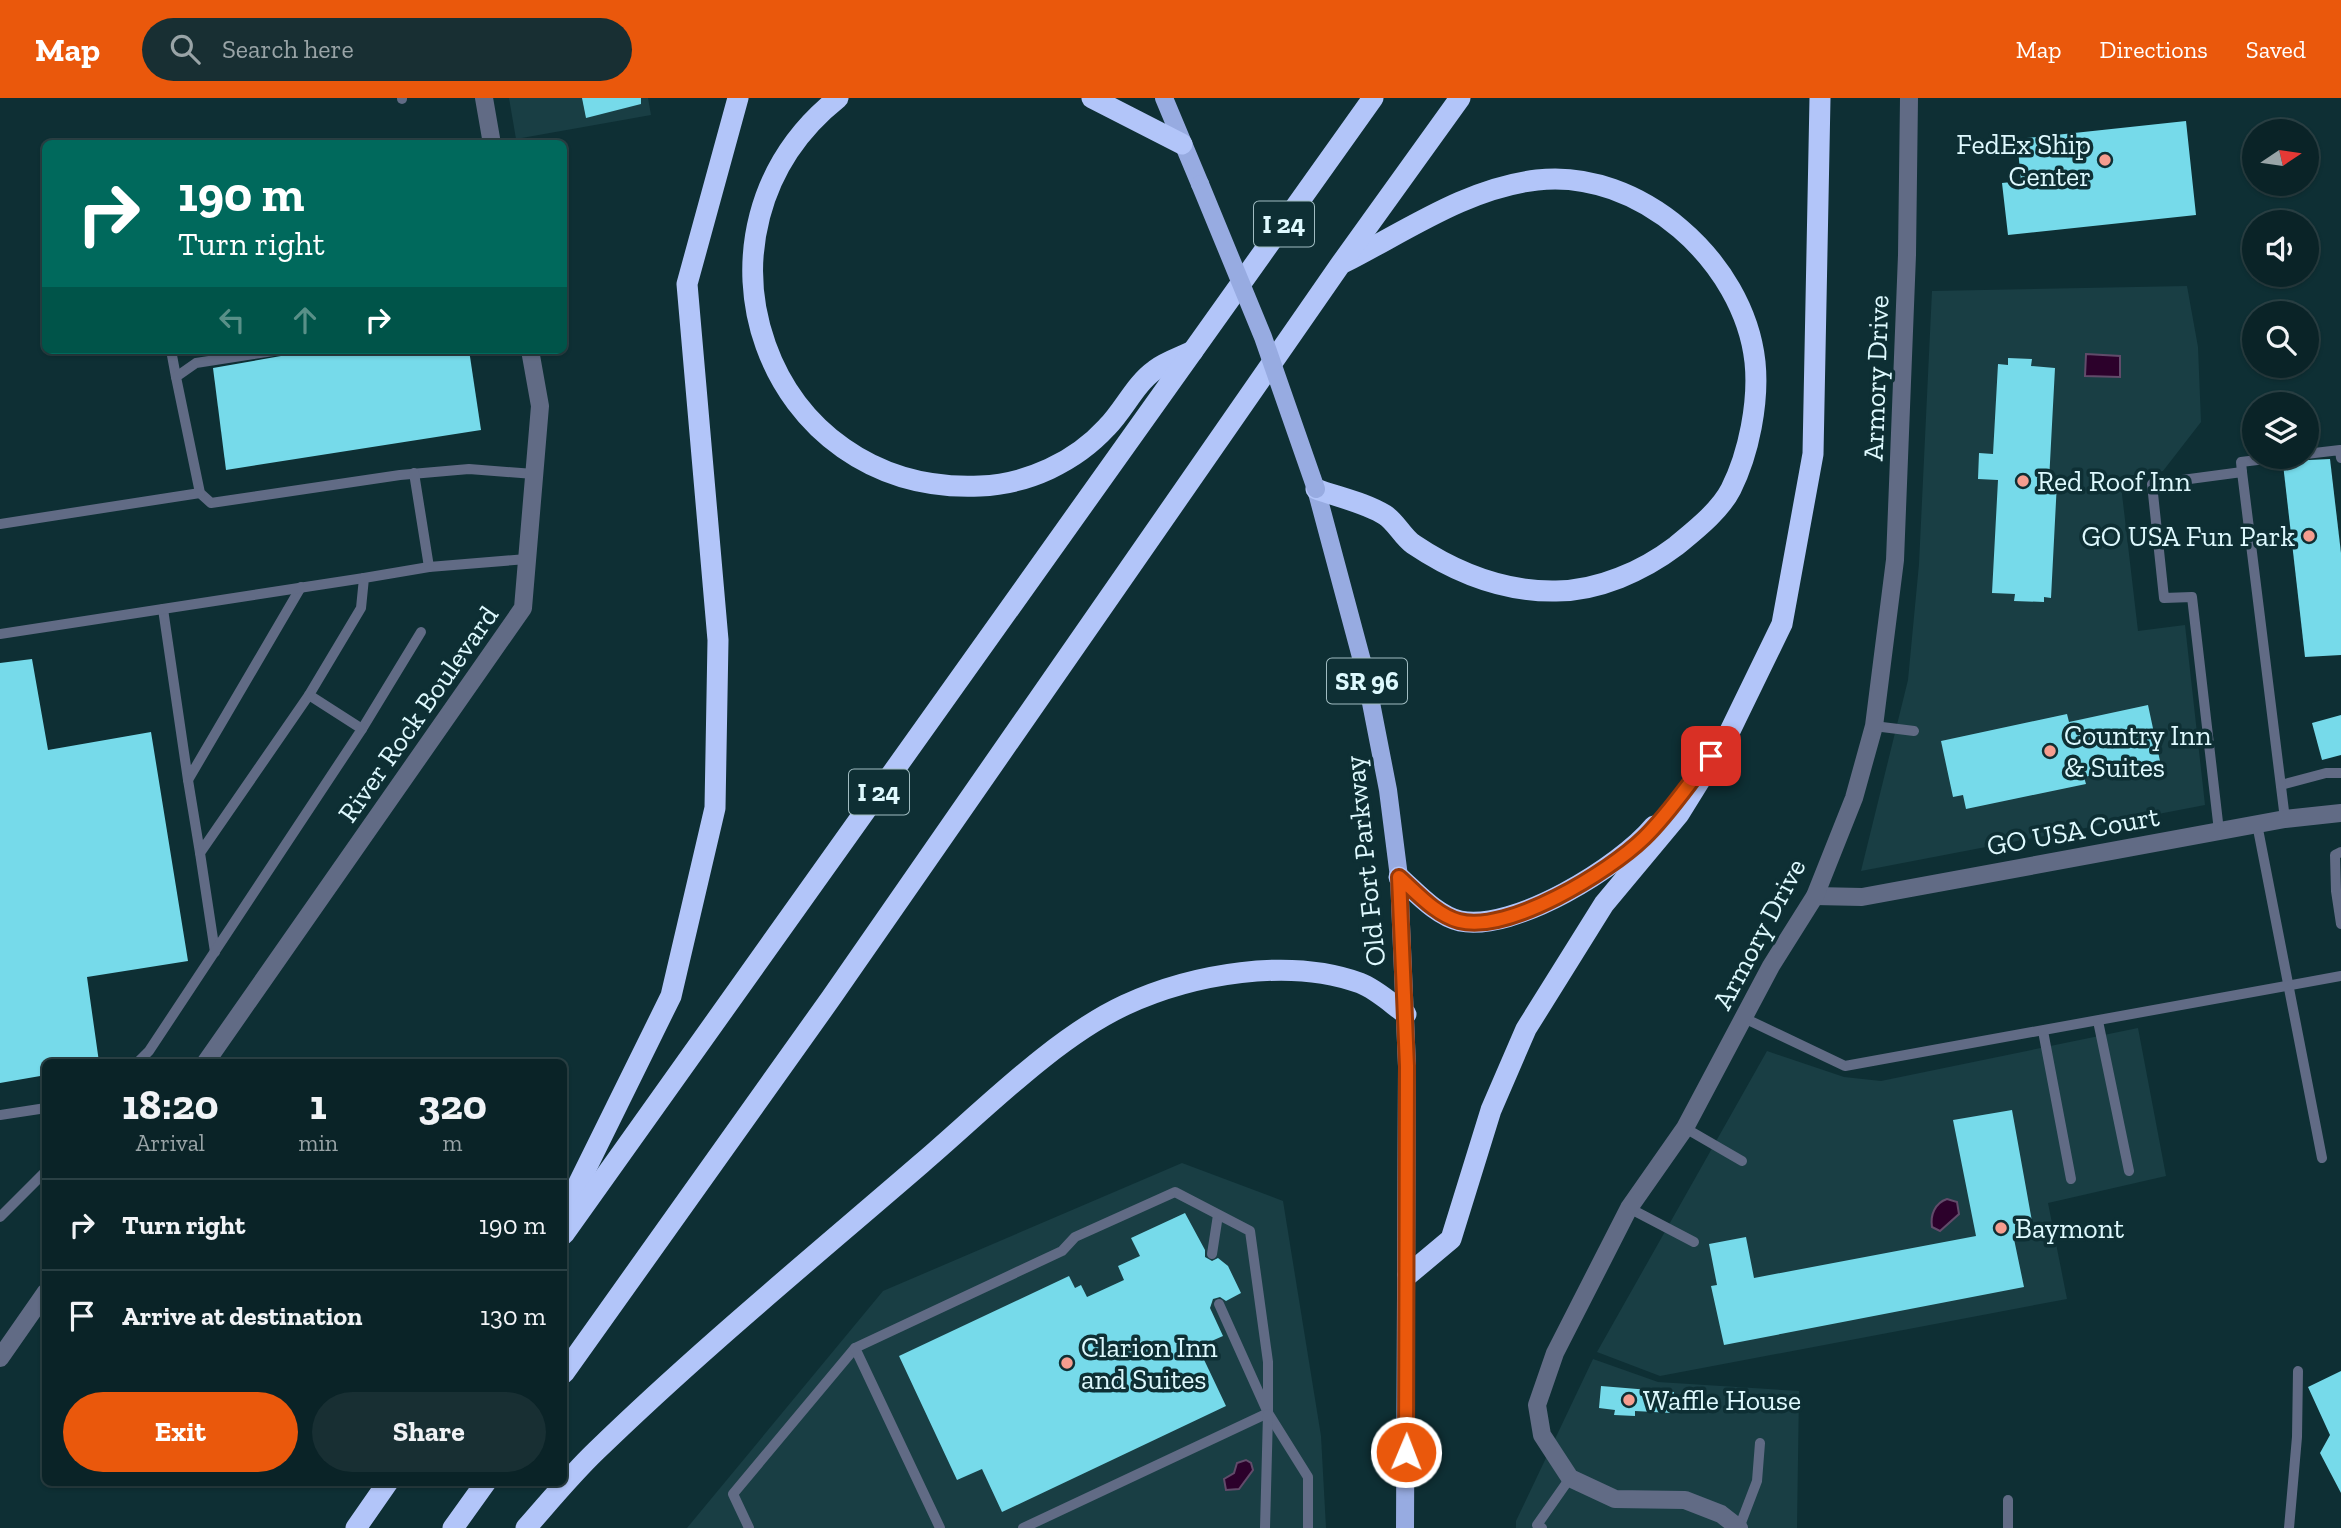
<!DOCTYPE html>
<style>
body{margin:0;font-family:"Zilla Slab",serif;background:#182f33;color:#f1f3f6;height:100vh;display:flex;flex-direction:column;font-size:26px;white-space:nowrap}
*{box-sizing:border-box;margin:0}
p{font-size:23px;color:#99a4a7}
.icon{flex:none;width:38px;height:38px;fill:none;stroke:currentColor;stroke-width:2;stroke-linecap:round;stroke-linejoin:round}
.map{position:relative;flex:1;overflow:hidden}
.panel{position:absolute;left:42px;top:961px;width:525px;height:427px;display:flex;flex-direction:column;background:#0a2327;border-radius:10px;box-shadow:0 2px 5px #0004,0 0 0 2px #2a4044}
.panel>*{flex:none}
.guide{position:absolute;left:42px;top:42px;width:525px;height:214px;border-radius:10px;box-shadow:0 2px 5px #0004,0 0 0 2px #2a4044;background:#00695c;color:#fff;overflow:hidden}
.needle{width:46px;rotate:77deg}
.tools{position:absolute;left:2242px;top:21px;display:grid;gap:14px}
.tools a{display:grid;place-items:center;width:77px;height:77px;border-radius:50%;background:#0a2327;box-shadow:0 2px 5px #0004,0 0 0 2px #2a4044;font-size:35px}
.pin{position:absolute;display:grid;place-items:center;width:60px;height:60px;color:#fff;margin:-30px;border-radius:14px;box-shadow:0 4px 10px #0006}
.me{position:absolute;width:77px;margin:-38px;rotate:1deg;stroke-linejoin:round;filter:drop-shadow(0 0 5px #0008)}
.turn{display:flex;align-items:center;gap:24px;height:147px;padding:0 21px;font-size:32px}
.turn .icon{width:91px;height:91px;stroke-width:2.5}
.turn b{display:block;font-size:49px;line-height:60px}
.lanes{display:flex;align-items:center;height:66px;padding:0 21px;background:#0003;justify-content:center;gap:35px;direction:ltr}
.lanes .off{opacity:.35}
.eta{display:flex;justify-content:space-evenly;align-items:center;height:119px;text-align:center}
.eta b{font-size:42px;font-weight:700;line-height:49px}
.action{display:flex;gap:14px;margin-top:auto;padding:14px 21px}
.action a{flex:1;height:80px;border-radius:42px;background:#ea580c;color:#fff;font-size:28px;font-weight:700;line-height:80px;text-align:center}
.action a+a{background:#182f33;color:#f1f3f6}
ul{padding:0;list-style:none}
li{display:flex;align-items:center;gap:21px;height:91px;padding:0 21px;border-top:2px solid #2a4044}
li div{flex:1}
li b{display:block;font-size:26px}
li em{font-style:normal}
header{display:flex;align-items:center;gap:42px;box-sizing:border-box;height:98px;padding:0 35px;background:#ea580c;color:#fff}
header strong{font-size:33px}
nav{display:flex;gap:38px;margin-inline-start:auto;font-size:24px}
.search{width:490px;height:63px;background:#182f33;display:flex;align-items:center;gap:18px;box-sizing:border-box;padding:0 24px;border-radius:38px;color:#99a4a7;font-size:26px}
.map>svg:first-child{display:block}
.built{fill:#193e44}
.water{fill:#2c012b;stroke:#614b6a;stroke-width:2}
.building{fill:#76daea}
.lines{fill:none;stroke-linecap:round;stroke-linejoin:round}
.service{stroke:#616b85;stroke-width:10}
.minor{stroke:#616b85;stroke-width:18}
.tertiary{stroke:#616b85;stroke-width:18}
.primary{stroke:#97abe1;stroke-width:18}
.motorway{stroke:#b2c5f9;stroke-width:21}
.primary-bridge{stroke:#97abe1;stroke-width:18}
.route-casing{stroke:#983908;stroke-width:18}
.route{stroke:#ea580c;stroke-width:12}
.poi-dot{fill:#f59d8f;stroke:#0e2f34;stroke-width:2.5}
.labels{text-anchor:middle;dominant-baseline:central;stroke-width:7;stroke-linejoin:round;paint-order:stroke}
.shield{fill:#0e2f34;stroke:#a0bcc1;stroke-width:2}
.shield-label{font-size:26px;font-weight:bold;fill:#def9fe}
.poi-label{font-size:28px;fill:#def9fe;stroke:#0e2f34;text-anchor:start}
.street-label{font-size:28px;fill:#def9fe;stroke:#0e2f34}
</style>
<header>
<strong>Map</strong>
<div class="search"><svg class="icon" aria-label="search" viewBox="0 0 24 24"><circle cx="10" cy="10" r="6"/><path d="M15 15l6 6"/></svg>Search here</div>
<nav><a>Map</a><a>Directions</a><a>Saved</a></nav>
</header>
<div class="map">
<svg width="2341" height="1430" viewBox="0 0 2341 1430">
<rect width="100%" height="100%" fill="#0e2f34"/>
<!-- built -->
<g class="built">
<polygon points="509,0 648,0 651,17 516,41"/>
<polygon points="2187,188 2198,249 2201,324 2163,373 2120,379 2138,533 2185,527 2205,707 1861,773 1908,582 1919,466 1932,193"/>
<polygon points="2138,930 2166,1078 2048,1105 2067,1201 1660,1278 1597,1254 1767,953 1844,979 1881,983"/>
<polygon points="1182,1065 1283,1103 1321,1338 1326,1430 687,1430 883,1193"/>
<polygon points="1593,1261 1658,1284 1799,1293 1797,1430 1516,1430 1516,1423"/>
</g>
<!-- water -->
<g class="water">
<polygon points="2086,256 2120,258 2120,279 2085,278"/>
<path d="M1947,1101L1957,1104L1959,1116L1940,1133L1932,1129C1930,1117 1935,1105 1947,1101Z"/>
<polygon points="1246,1362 1251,1365 1253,1372 1239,1391 1226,1392 1224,1381 1234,1375 1237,1365"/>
</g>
<!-- building -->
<g class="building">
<polygon points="582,0 641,0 641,6 586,20"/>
<polygon points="2186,23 2196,117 2008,137 2002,85 2021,83 2017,41"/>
<polygon points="315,252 469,252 481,332 226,372 213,270"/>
<polygon points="2008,260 2032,261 2031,268 2055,270 2049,383 2057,384 2051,500 2044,499 2044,504 2014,503 2015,496 1992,495 1998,382 1978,381 1979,355 1993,356 1998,266 2008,267"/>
<polygon points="2330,361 2341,455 2341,557 2305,559 2283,366 2288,363"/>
<polygon points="32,561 48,652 151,634 188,863 87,879 99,964 46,964 46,977 0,985 0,565"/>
<polygon points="2148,607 2160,663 2084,679 2086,686 1966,711 1963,697 1953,699 1941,643 2067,616 2069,624"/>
<polygon points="2341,617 2341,657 2322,662 2312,625"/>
<polygon points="2012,1012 2033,1129 2021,1132 2023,1139 2014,1141 2024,1189 1724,1247 1711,1188 1717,1187 1709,1146 1746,1139 1754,1180 1976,1138 1953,1022"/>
<polygon points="1185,1115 1205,1152 1205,1159 1212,1163 1218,1160 1228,1168 1241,1195 1226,1203 1220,1199 1213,1201 1210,1210 1223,1238 1198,1249 1226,1308 1002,1414 982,1371 957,1382 899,1258 1069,1178 1075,1190 1081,1187 1087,1199 1124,1182 1118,1168 1140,1158 1131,1140"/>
<polygon points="2341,1273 2341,1395 2320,1355 2330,1337 2308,1289"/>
<polygon points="1601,1288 1674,1294 1672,1315 1635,1313 1635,1318 1614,1317 1615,1312 1599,1310"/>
</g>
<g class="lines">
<!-- service -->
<g class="service">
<polyline points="402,0 402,1"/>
<polyline points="171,252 176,279"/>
<polyline points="280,252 196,265 176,279 200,395 211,405 400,377 469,371 534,376"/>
<polyline points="2306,356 2340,352 2341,360"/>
<polyline points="2242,374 2241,364 2282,359"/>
<polyline points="414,375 429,469"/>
<polyline points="0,426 200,395"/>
<polyline points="163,511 188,682 301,489"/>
<polyline points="0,536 364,480"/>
<polyline points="1874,628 1914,633"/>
<polyline points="362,631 421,534"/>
<polyline points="188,682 200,755"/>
<polyline points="2281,687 2326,675 2341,675"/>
<polyline points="2257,726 2322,1060"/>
<polyline points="2219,733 2192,499 2164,500 2152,386 2242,374 2285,721"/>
<polyline points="2341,754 2335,757 2336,793 2341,826"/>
<polyline points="215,854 200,755 309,597"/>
<polyline points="1744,920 1845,968 2341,878"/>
<polyline points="2098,923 2129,1073"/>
<polyline points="2043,933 2071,1081"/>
<polyline points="138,964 149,953 362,631 309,597 361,510 364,480 429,469 527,461"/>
<polyline points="0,1017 46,1010"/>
<polyline points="1685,1030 1742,1063"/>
<polyline points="1629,1110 1694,1144"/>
<polyline points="0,1119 46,1073"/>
<polyline points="1212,1156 1218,1117"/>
<polyline points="1219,1206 1268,1315 1308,1379 1308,1430"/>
<polyline points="2008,1402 2008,1430"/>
<polyline points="749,1430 733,1396 855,1250"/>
<polyline points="940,1430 855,1250 1062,1153 1075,1139 1175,1094 1250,1133 1268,1264 1268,1315 1023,1430"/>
<polyline points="1265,1430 1268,1316"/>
<polyline points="1542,1430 1537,1427 1570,1380"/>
<polyline points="1739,1430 1757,1383 1760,1345"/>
<polyline points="2289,1430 2297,1339 2298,1273"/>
</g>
<!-- minor -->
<g class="minor">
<polyline points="1815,798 1862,799 2285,721 2341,715"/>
<polyline points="1739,1430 1721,1416 1685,1402 1615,1401 1570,1380 1542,1337 1537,1307 1555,1255 1629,1110 1685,1030 1771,868 1815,798 1854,700 1874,628 1895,462 1907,157 1909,0"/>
</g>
<!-- tertiary -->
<g class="tertiary">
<polyline points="484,0 492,46"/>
<polyline points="206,964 523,510 540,308 530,252"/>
<polyline points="0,1260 46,1194"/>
</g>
<!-- primary -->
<g class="primary">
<polyline points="1164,0 1200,86"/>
<polyline points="1316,391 1365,574 1388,692 1399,779 1407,968 1405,1430"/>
</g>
<!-- motorway -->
<g class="motorway">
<path d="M838,0C672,132 764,398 980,388C1028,386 1075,364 1107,329C1124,312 1135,286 1155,272C1165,264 1181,259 1193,253"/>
<polyline points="1092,0 1182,46"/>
<path d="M1316,391C1338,399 1366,405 1385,417C1396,424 1402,438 1413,446C1456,475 1503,494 1556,493C1598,493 1643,473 1676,448C1694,433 1720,413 1731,391C1749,355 1759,304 1755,264C1744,163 1639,70 1537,82C1467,90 1406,133 1345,164"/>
<path d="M1399,779C1416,794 1437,818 1460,823C1514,834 1620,769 1654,728"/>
<polyline points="564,1115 671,898 715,710 718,542 687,186 738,0"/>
<polyline points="564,1136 1373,0"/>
<polyline points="1408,1177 1451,1141 1491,1012 1526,931 1604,806 1679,716 1728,637 1782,526 1813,356 1820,0"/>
<polyline points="564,1275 831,900 1340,167 1460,0"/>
<polyline points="356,1430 388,1384"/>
<polyline points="453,1430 486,1384"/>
<path d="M526,1430C549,1404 571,1377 596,1353C700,1252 812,1160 922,1065C982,1014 1054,940 1125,907C1192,876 1289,859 1360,885C1376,891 1392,906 1406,916"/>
</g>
<!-- primary-bridge -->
<polyline class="primary-bridge" points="1200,86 1263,239 1316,391"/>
</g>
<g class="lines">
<!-- route casing -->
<g class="route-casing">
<path id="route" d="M1406,1354L1407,968L1399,779C1416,794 1436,817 1459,823C1508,836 1609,774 1644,740C1669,716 1689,685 1711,658"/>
</g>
<!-- route -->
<use href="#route" class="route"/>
</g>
<!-- markers -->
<g class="poi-dot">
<circle cx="2105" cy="62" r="7"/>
<circle cx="2023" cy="383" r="7"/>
<circle cx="2309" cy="438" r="7"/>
<circle cx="2050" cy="653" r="7"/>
<circle cx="2001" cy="1130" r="7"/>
<circle cx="1067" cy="1265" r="7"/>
<circle cx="1629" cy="1302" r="7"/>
</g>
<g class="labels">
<!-- shield labels -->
<g class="shield">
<rect x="1254" y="103.5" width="60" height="45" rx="5"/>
<rect x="1327" y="560.5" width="80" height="45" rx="5"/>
<rect x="849" y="671.5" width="60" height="45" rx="5"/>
</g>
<g class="shield-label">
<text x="1284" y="126">I 24</text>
<text x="1367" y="583">SR 96</text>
<text x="879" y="694">I 24</text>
</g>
<!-- poi labels -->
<g class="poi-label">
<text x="2091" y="46" text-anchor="end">FedEx Ship<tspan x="2091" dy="32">Center</tspan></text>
<text x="2037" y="383">Red Roof Inn</text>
<text x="2295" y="438" text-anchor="end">GO USA Fun Park</text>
<text x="2064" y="637">Country Inn<tspan x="2064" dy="32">&amp; Suites</tspan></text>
<text x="2015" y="1130">Baymont</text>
<text x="1081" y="1249">Clarion Inn<tspan x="1081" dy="32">and Suites</tspan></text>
<text x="1643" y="1302">Waffle House</text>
</g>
<!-- street labels -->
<g class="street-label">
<text transform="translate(1876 280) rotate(-88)">Armory Drive</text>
<text transform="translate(418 616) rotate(-55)">River Rock Boulevard</text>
<text transform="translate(2073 733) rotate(-10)">GO USA Court</text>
<text transform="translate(1365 763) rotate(-96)">Old Fort Parkway</text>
<text transform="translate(1759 836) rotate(-62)">Armory Drive</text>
</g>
</g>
</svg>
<div class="tools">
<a><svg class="needle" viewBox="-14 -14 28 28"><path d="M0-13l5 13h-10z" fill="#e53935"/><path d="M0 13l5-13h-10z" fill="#99a4a7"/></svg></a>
<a><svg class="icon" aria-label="sound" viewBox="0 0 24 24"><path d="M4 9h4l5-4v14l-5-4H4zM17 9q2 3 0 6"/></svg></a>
<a><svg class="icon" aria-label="search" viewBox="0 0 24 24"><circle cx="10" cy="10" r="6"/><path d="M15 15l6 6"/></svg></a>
<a><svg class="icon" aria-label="layers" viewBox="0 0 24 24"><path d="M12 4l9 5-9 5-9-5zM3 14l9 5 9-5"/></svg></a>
</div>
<div class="pin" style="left:1711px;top:658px;background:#d93025"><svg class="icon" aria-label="arrive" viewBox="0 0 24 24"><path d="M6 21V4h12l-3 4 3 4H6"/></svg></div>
<svg class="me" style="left:1406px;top:1354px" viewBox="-20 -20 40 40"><circle r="17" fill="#ea580c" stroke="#fff" stroke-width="3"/><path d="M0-11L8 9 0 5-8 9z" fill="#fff"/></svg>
<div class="guide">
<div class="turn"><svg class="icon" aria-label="right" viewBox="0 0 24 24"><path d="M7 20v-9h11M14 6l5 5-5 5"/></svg><div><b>190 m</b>Turn right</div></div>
<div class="lanes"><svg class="icon off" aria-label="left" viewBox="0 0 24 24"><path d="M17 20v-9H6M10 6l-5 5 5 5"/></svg><svg class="icon off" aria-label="ahead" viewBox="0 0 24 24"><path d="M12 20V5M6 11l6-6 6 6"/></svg><svg class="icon" aria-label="right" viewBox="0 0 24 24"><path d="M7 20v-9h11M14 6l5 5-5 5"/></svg></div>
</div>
<section class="panel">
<div class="eta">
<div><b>18:20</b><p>Arrival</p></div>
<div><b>1</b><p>min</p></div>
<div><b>320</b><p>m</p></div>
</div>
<ul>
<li><svg class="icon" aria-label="right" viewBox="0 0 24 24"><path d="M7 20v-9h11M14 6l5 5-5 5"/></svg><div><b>Turn right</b></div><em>190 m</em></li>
<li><svg class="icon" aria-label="arrive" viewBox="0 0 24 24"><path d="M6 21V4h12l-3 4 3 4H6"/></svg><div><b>Arrive at destination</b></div><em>130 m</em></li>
</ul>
<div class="action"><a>Exit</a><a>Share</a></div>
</section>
</div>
